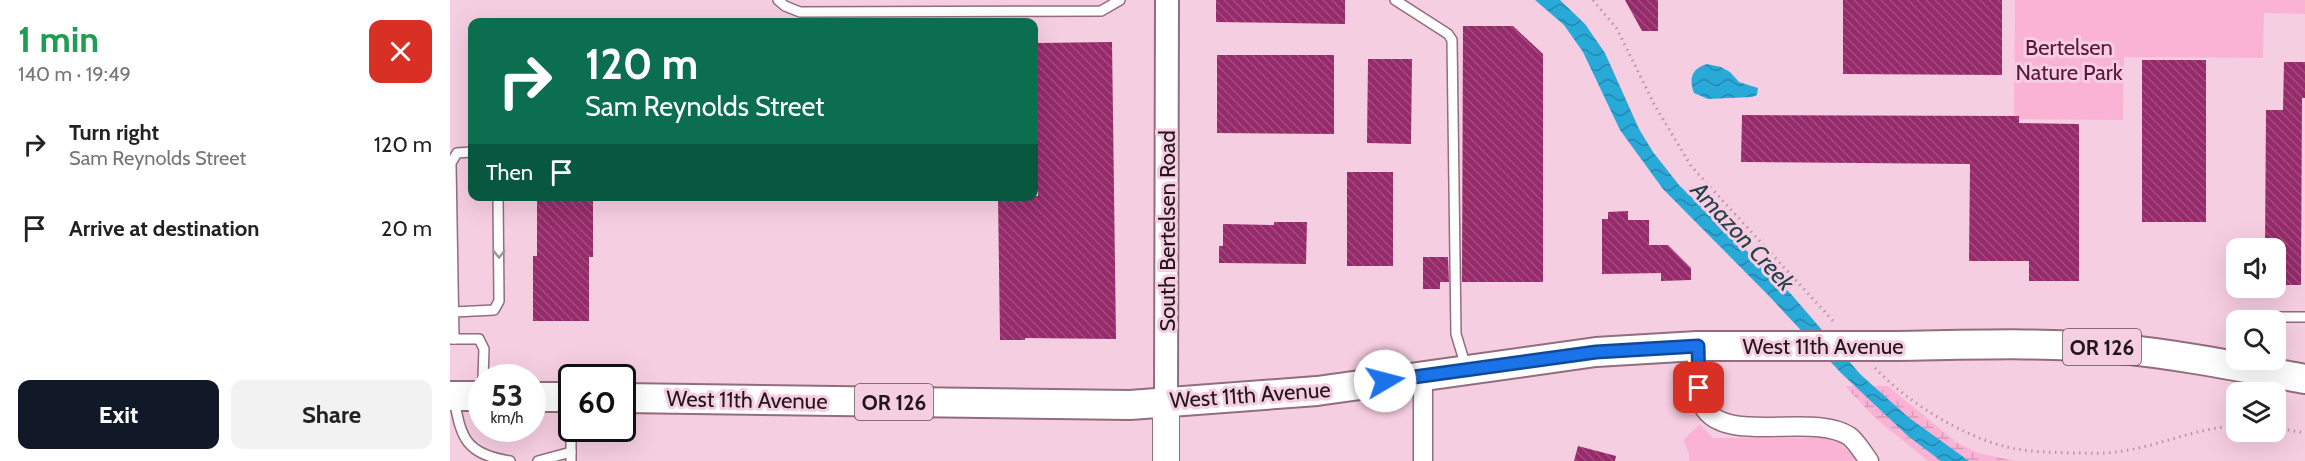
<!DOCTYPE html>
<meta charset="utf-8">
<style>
body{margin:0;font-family:Cabin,sans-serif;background:#f2f2f2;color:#222;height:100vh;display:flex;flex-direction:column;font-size:22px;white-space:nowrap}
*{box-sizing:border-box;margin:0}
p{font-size:20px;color:#767676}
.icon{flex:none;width:33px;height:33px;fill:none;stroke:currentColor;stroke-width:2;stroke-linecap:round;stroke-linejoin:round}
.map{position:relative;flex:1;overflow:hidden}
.panel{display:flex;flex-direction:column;background:#fff;width:450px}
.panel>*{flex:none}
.top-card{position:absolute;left:18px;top:18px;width:570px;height:183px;border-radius:12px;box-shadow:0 6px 24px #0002;background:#0b6e4f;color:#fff;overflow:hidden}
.buttons{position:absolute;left:1776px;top:238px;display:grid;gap:12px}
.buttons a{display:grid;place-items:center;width:60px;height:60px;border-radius:12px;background:#fff;box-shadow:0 6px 24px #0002;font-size:30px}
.speed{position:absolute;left:18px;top:364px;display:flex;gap:12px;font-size:30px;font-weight:700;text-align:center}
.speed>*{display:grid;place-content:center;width:78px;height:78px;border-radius:50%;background:#fff;box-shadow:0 6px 24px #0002;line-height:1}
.speed small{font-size:15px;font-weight:400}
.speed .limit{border:3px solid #111;border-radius:9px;background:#fff;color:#111}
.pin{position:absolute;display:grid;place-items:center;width:51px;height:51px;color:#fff;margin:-26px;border-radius:12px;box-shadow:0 3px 9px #0006}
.me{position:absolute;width:66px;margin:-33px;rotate:82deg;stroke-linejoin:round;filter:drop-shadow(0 0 4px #0008)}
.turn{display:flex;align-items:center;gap:21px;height:126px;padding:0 18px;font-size:27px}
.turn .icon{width:78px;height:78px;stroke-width:2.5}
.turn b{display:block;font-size:42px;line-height:51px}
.then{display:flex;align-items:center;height:57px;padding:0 18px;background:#0003;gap:12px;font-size:22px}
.round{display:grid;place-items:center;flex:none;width:63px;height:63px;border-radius:12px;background:#f2f2f2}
.summary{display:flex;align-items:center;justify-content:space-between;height:102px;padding:0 18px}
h1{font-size:36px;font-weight:700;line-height:45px;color:#1e9e55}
.action{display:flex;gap:12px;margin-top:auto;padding:12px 18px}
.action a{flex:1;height:69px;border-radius:12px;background:#111827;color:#fff;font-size:24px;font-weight:700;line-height:69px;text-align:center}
.action a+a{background:#f2f2f2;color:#222}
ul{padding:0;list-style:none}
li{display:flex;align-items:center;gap:18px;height:84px;padding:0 18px}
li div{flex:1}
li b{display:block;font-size:22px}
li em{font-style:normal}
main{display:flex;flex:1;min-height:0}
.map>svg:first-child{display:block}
.green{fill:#fab3d5}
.wetland{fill:url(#wetland-marsh)}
.water{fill:url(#water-waves)}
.building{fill:url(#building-back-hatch)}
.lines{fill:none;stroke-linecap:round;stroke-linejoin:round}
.service-casing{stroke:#916d7e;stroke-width:12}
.minor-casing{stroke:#916d7e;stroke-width:21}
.tertiary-casing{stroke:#916d7e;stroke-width:26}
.secondary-casing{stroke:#916d7e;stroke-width:28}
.primary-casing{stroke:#916d7e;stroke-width:32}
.path{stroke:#b696a5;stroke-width:3;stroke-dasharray:1.5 4.5;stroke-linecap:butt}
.service{stroke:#fff;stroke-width:9}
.minor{stroke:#fff;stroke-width:18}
.tertiary{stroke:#fff;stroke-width:22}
.secondary{stroke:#fff;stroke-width:26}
.primary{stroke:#fff;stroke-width:28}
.primary-bridge-casing{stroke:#916d7e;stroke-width:32;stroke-linecap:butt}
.primary-bridge{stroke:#fff;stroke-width:28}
.oneway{stroke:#9c9698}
.route-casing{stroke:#114b97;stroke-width:15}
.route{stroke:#1a73e8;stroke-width:10}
.labels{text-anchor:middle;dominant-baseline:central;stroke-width:6;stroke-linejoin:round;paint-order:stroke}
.shield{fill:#f6cee1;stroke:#624c56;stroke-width:1.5}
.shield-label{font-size:21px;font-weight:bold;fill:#22151b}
.park-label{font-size:22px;fill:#5c153f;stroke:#f6cee1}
.street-label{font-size:22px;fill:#22151b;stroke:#f6cee1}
.water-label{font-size:24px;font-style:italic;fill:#27404c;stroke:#f6cee1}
</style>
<main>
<section class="panel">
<div class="summary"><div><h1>1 min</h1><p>140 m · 19:49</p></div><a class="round" style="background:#d93025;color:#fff"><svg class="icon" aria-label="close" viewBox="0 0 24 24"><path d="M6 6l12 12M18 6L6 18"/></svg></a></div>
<ul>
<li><svg class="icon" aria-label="right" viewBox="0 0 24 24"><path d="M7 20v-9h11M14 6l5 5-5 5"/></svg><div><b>Turn right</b><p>Sam Reynolds Street</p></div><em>120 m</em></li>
<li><svg class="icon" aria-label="arrive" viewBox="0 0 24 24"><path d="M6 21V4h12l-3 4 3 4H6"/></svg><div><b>Arrive at destination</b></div><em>20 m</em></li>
</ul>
<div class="action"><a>Exit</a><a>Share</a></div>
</section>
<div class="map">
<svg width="1855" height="461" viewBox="0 0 1855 461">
<defs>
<pattern id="wetland-marsh" width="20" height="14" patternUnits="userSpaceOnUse" patternTransform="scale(1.5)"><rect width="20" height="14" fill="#fab3d5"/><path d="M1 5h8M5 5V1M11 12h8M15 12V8" fill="none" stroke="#d699b6"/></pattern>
<pattern id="water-waves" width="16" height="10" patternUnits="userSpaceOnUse" patternTransform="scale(1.5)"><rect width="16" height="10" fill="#29a9d8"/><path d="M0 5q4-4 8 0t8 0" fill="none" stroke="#2388ae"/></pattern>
<pattern id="building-back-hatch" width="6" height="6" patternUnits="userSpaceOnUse" patternTransform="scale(1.5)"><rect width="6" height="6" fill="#962a6a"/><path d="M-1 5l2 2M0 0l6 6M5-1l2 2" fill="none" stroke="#a04e7e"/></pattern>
</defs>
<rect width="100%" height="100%" fill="#f6cee1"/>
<!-- green -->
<g class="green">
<polygon points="1565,0 1855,0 1855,14 1814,13 1813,58 1674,57 1673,120 1564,119"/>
<polygon points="1250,424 1263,438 1376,438 1390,443 1408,461 1239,461 1239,454 1233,440"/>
</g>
<!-- wetland -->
<polygon class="wetland" points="1395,386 1438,386 1506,442 1528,453 1565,461 1478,461 1425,418"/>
<!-- water -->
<g class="water">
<polygon points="1085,0 1110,0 1135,24 1155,53 1189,129 1203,152 1229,185 1341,294 1410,374 1458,417 1519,461 1491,461 1458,436 1391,373 1318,295 1213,189 1170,130 1133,52 1114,25"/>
<path d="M1257,64L1271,67L1280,72L1289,82L1308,88L1307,95L1302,97L1258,99L1244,93C1239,79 1241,69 1257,64Z"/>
</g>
<!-- building -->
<g class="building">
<polygon points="766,0 895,0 895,24 766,22"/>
<polygon points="1175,0 1208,0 1208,31 1192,31"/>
<polygon points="1393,0 1552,0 1552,75 1393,74"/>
<polygon points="1013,26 1063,26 1093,54 1093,282 1012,282"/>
<polygon points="662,42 666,339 575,338 575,340 550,340 548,196 588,196 587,43"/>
<polygon points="767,55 884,55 884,134 767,133"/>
<polygon points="918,59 962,59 961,144 917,143"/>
<rect x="1692" y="60" width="64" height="162"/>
<polygon points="1834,62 1855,62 1855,98 1852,98 1851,285 1826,285 1826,249 1815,249 1816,110 1833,110"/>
<polygon points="1292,115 1569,116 1569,123 1629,124 1629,281 1579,281 1579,261 1519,261 1520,164 1291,162"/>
<rect x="897" y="172" width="46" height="94"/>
<polygon points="87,196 143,196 143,257 139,257 139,321 83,321 83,256 87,256"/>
<polygon points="1178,211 1178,220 1199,220 1199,245 1218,245 1241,268 1241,280 1211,281 1211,273 1152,274 1152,219 1158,219 1158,212"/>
<polygon points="824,222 857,222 856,264 769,263 769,246 773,246 773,224 824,225"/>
<polygon points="973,257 998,257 999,282 990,282 990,289 973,289"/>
<polygon points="1128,446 1166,456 1165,461 1124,461"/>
</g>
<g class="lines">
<!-- service casing -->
<g class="service-casing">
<g id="service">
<polyline points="328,0 335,6 350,12 651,11 670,0"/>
<polyline points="945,0 998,34 1002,40 1006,334 1016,367"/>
<polyline points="4,312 44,310 49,301 48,196"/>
<polyline points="1795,321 1801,317 1855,317"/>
<polyline points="0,339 29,339 34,349 33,378"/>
<polyline points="4,339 1,163 7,153 22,152"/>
<path d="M4,398C11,439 16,454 60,461"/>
<polyline points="88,461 121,452"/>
<polyline points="121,461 121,400"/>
</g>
</g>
<!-- minor casing -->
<g class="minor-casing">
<g id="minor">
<path d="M1247,346C1248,364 1244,390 1253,406C1275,446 1363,412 1399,436C1407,442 1413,453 1419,461"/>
<polyline points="973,376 973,461"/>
</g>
</g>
<!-- tertiary casing -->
<g class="tertiary-casing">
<polyline id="tertiary" points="716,401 717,0"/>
</g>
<!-- secondary casing -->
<g class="secondary-casing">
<polyline id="secondary" points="716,401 716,461"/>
</g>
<!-- primary casing -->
<g class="primary-casing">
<g id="primary">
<path d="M1446,346C1518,345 1590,342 1661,348C1726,354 1791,367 1855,379"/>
<polyline points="0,396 32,396"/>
<polyline points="82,397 122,397"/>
<polyline points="172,398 680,405 867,391 1146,352 1247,346 1327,346"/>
</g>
</g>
<!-- path -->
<g class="path">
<polyline points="1143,0 1167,29 1204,104 1241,166 1385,323"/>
<path d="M1425,368C1457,402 1512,436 1557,447C1578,452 1599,452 1621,453C1636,453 1651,454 1666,452C1707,447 1745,428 1786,426"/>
<polyline points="1826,428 1855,433"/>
</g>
<!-- service -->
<use href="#service" class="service"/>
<!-- minor -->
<use href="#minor" class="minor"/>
<!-- tertiary -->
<use href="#tertiary" class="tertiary"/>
<!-- secondary -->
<use href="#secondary" class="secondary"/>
<!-- primary -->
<use href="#primary" class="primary"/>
<!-- primary-bridge casing -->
<g class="primary-bridge-casing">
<polyline id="primary-bridge" points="1327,346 1446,346"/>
</g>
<!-- primary-bridge -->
<use href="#primary-bridge" class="primary-bridge"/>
</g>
<!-- one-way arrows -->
<defs><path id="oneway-chevron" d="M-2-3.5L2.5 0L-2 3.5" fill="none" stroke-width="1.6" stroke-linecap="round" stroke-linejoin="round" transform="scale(1.5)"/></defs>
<use class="oneway" href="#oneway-chevron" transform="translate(49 254) rotate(89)"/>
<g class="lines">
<!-- route casing -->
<g class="route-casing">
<polyline id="route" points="935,381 1146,352 1248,346 1249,388"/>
</g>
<!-- route -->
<use href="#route" class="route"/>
</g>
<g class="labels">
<!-- shield labels -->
<g class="shield">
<rect x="1613" y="329" width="78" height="36" rx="4.5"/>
<rect x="405" y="384" width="78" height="36" rx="4.5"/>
</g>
<g class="shield-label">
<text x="1652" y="347">OR 126</text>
<text x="444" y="402">OR 126</text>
</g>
<!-- park labels -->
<g class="park-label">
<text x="1619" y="47">Bertelsen<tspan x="1619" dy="25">Nature Park</tspan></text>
</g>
<!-- street labels -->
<g class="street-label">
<text transform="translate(717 231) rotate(-90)">South Bertelsen Road</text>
<text x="1373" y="346">West 11th Avenue</text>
<text transform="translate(800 395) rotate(-4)">West 11th Avenue</text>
<text transform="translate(297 400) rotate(1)">West 11th Avenue</text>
</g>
<!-- water labels -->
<g class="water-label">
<text transform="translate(1293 236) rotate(47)">Amazon Creek</text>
</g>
</g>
</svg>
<div class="buttons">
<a><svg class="icon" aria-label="sound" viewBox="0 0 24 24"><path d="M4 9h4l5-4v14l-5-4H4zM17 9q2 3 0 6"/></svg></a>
<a><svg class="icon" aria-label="search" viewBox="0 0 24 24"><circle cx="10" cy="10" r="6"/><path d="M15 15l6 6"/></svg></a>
<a><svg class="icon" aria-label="layers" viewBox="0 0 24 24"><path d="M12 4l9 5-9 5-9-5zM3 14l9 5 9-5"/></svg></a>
</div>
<div class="speed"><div>53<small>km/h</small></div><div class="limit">60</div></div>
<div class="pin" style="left:1249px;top:388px;background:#d93025"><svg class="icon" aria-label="arrive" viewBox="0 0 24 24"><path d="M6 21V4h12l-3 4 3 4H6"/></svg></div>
<svg class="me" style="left:935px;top:381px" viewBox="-20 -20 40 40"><circle r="19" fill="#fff"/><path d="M0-13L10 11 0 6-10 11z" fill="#1a73e8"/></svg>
<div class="top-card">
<div class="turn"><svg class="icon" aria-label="right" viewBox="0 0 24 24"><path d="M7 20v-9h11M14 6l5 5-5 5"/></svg><div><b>120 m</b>Sam Reynolds Street</div></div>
<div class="then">Then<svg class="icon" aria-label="arrive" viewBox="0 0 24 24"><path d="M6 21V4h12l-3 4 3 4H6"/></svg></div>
</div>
</div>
</main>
